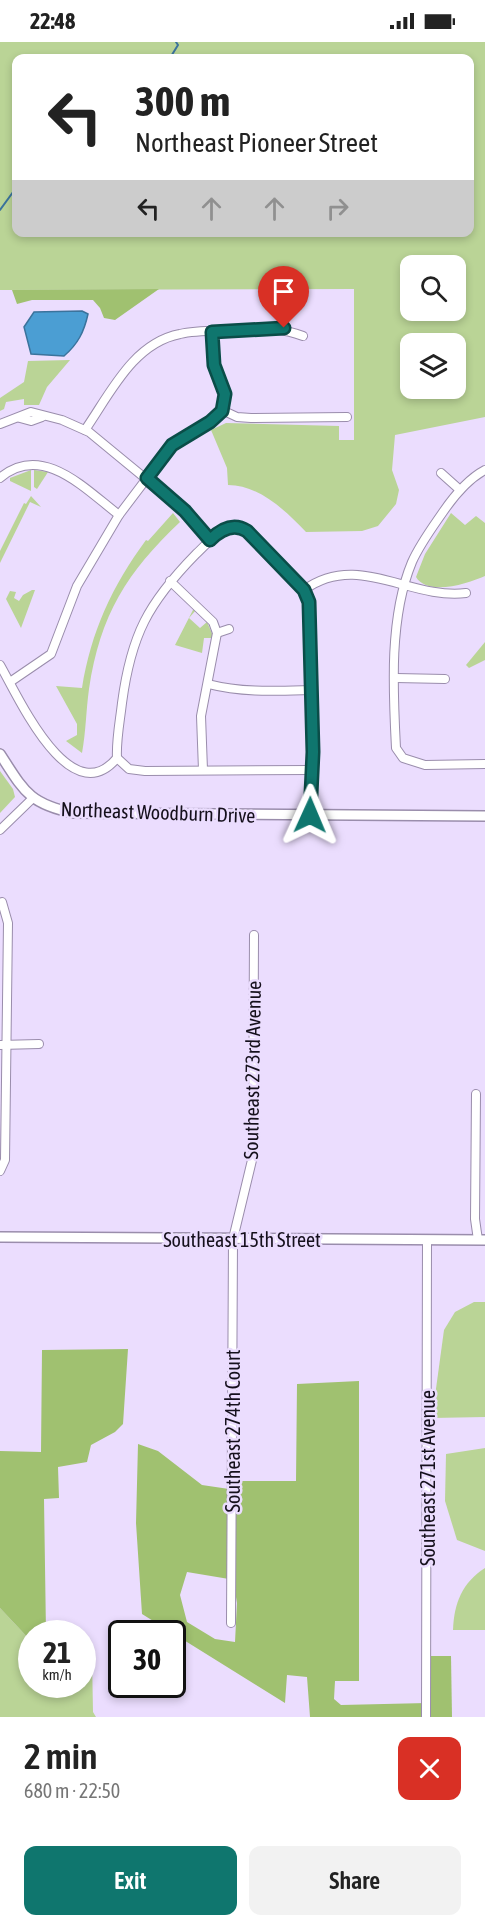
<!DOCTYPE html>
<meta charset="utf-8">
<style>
body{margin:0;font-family:"Asap Condensed",sans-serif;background:#f2f2f2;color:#222;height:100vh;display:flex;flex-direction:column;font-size:22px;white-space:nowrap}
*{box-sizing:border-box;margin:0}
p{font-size:20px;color:#767676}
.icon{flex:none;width:33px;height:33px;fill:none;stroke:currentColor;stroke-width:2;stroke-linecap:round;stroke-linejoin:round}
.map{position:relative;height:1675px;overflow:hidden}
.sheet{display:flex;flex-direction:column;background:#fff;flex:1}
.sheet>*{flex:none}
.guide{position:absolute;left:12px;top:12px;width:462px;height:183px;border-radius:12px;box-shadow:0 3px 9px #0003;background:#fff;color:#222;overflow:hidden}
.controls{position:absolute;left:400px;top:213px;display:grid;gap:12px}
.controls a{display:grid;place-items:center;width:66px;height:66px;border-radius:12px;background:#fff;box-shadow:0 3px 9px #0003;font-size:30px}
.speed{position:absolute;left:18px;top:1578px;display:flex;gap:12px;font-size:30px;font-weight:700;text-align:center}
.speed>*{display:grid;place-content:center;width:78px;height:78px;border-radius:50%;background:#fff;box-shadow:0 3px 9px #0003;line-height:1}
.speed small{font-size:15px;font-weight:400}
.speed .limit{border:3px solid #111;border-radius:9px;background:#fff;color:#111}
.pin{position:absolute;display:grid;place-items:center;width:51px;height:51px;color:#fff;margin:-62px -26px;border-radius:50% 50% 50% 0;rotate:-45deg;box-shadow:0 0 6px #0007}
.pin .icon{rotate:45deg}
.me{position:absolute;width:66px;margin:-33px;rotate:1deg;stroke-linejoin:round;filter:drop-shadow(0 0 4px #0008)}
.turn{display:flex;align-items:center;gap:21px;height:126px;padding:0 24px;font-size:27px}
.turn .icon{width:78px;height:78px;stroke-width:2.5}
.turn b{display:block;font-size:42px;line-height:51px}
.lanes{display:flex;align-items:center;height:57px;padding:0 24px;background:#0003;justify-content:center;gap:30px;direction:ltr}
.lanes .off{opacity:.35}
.round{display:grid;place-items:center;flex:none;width:63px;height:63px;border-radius:12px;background:#f2f2f2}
.head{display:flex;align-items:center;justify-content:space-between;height:102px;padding:0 24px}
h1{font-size:36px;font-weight:600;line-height:45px}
.primary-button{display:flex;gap:12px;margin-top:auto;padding:12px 24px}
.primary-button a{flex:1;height:69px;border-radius:12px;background:#0f766e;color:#fff;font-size:24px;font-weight:600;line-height:69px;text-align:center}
.primary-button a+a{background:#f2f2f2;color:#222}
.status{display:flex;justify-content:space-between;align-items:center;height:42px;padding:0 30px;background:#fff;direction:ltr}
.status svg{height:16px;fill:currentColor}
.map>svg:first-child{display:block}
.green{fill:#bad496;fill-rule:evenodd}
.forest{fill:#a0c170}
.water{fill:#4b9ed3;stroke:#3b739c;stroke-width:1.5}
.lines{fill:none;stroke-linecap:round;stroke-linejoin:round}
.stream{stroke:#3b739c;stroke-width:2}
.minor-casing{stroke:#9a8dac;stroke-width:10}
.tertiary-casing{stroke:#9a8dac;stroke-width:12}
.minor{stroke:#fff;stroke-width:8}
.tertiary{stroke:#fff;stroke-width:9}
.route-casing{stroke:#0a4d48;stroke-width:15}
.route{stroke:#0f766e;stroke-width:10}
.labels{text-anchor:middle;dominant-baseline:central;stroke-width:5;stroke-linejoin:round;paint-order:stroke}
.street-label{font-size:20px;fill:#15101c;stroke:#ebddfe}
</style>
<div class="status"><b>22:48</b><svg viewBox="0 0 49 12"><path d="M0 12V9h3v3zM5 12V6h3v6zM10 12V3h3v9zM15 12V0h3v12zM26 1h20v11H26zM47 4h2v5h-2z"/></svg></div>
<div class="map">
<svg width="485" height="1675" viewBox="0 0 485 1675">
<rect width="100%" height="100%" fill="#ebddfe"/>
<!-- green -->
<g class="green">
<path d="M0,0H485V375L395,393L392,428L399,448L396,462L378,484L362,489L306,490C286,469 259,443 228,443L227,426L211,388L226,381L339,384V398H354V247L0,248ZM16,16H470V190H16ZM411,224H456V268H411ZM411,302H456V346H411Z"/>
<polygon points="70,318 47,345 39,363 24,363 24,357 6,360 4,367 0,369 0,356 24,340 28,319"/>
<polygon points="31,428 31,449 10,439 10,436"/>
<polygon points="34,428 48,430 37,447 34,445"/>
<polygon points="31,454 41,465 30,460 0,521 0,509 24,461 26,462"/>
<path d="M173,471L180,480C127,530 100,573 89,647C86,668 86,690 82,711L66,699L77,693V682L56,644L82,646C91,590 112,544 146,498L148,499Z"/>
<path d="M451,471L465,483L476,474L485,481V534C469,541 428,555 416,535L425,512Z"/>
<polygon points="32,548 35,548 21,586 6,557 10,549 16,550 14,556 19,559 23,553"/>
<polygon points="194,566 196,568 189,576 200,586 207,580 214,596 204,596 202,611 175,603"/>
<polygon points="485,600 485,618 469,626 466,623"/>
<polygon points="0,729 13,747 15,755 0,771"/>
<polygon points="474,1260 485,1260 485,1375 432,1376 444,1288 455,1270"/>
<polygon points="485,1406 485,1509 457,1498 445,1459 446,1412"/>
<path d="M485,1526V1588H453C454,1561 462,1541 485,1526Z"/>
<polygon points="0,1566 31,1599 32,1642 82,1642 83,1615 92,1615 93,1670 96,1675 0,1675"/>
</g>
<!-- forest -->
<g class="forest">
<polygon points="159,247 115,278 104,276 100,266 93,258 32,258 17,262 12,248"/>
<polygon points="128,1307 123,1382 115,1390 91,1403 87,1420 58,1425 59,1456 44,1457 46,1591 32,1592 31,1599 0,1566 0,1409 41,1410 42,1308"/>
<polygon points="359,1339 359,1639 335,1639 334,1657 341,1663 427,1661 427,1675 310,1675 307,1635 287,1633 285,1661 142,1572 136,1481 138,1402 158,1409 202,1443 229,1447 229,1537 187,1530 180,1553 187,1580 215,1597 235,1600 237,1561 233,1537 233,1439 296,1439 297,1342"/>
<polygon points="431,1614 451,1614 452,1675 430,1675"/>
</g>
<!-- water -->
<path class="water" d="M82,269L88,272C84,290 78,302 64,314L31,312L24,285L34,270Z"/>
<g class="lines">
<!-- stream -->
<g class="stream">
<polyline points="170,16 178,3 176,0"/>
<polyline points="0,168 16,146"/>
</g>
<!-- minor casing -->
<g class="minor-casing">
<g id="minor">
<polyline points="222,368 237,375 251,376 347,375"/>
<polyline points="20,376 31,379 42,375"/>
<polyline points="0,382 31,370 62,378 89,390 185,469 210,498"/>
<path d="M85,388C110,352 133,301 180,292C197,288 217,289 235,288C260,287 280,285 303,294"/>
<path d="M485,428C468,437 454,454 443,470C432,486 420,502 412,520C389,575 393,648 396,706L403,716L425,723L485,722"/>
<polyline points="441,431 460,448"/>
<path d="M0,436C42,400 85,447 119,473"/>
<polyline points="170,539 213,580 217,591 201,674 203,728"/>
<path d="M304,548C358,509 409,558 466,551"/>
<polyline points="217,591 229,587"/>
<path d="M0,623C18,654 70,772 117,716"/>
<polyline points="396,636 445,637"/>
<polyline points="10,640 51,612 77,544 119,473 172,403 210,380 222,368 225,352 214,323 212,289"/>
<path d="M208,642C243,651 276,649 312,648"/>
<path d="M117,716C116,698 120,679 122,661C131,593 148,561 196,512C210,499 221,483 242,486L304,548L309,559L313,710L311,773"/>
<polyline points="117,716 129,727 145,729 311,728"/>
<polyline points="0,788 33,756"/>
<polyline points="0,1003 39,1002"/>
<polyline points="476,1052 475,1177 478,1198"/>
<polyline points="0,1129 5,1118 8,881 2,860"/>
<polyline points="231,1581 233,1197 253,1114 254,893"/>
<polyline points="426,1675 427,1198"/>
</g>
</g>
<!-- tertiary casing -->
<g class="tertiary-casing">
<g id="tertiary">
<path d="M0,712C24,749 29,762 74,771L485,774"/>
<polyline points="0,1195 485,1198"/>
</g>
</g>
<!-- minor -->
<use href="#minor" class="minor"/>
<!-- tertiary -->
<use href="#tertiary" class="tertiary"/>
</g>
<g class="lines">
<!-- route casing -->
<g class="route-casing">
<path id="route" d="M284,286L212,290L214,323L225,352L222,369L210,380L172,403L147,436L185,469L210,498C220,488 233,480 247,489L304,548L309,560L313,710L310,773"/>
</g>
<!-- route -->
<use href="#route" class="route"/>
</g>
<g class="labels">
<!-- street labels -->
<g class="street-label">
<text transform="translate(158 770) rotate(2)">Northeast Woodburn Drive</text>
<text transform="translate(252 1028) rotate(-89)">Southeast 273rd Avenue</text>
<text x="242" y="1197">Southeast 15th Street</text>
<text transform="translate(232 1389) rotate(-90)">Southeast 274th Court</text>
<text transform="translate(427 1436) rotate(-90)">Southeast 271st Avenue</text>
</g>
</g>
</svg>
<div class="controls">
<a><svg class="icon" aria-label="search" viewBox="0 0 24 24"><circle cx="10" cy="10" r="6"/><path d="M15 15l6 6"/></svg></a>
<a><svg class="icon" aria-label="layers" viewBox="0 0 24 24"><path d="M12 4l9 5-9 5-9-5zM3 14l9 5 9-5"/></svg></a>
</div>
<div class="speed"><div>21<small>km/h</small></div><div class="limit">30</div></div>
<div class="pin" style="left:284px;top:286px;background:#d93025"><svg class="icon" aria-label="arrive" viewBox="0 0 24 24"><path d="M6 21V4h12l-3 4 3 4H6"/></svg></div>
<svg class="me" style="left:310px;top:773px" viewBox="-20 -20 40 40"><path d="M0-17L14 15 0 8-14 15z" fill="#0f766e" stroke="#fff" stroke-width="4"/></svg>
<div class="guide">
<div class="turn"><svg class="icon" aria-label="left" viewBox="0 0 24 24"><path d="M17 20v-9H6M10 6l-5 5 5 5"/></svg><div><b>300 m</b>Northeast Pioneer Street</div></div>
<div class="lanes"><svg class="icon" aria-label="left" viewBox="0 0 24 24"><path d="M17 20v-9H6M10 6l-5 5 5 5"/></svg><svg class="icon off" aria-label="ahead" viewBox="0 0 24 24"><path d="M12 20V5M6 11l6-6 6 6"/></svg><svg class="icon off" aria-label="ahead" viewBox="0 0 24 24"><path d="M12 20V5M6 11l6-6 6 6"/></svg><svg class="icon off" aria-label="right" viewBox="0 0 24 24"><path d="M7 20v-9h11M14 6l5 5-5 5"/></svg></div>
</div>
</div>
<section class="sheet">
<div class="head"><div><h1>2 min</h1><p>680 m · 22:50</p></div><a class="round" style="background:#d93025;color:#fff"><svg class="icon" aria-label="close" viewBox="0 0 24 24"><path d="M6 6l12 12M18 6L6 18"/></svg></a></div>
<div class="primary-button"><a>Exit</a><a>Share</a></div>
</section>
